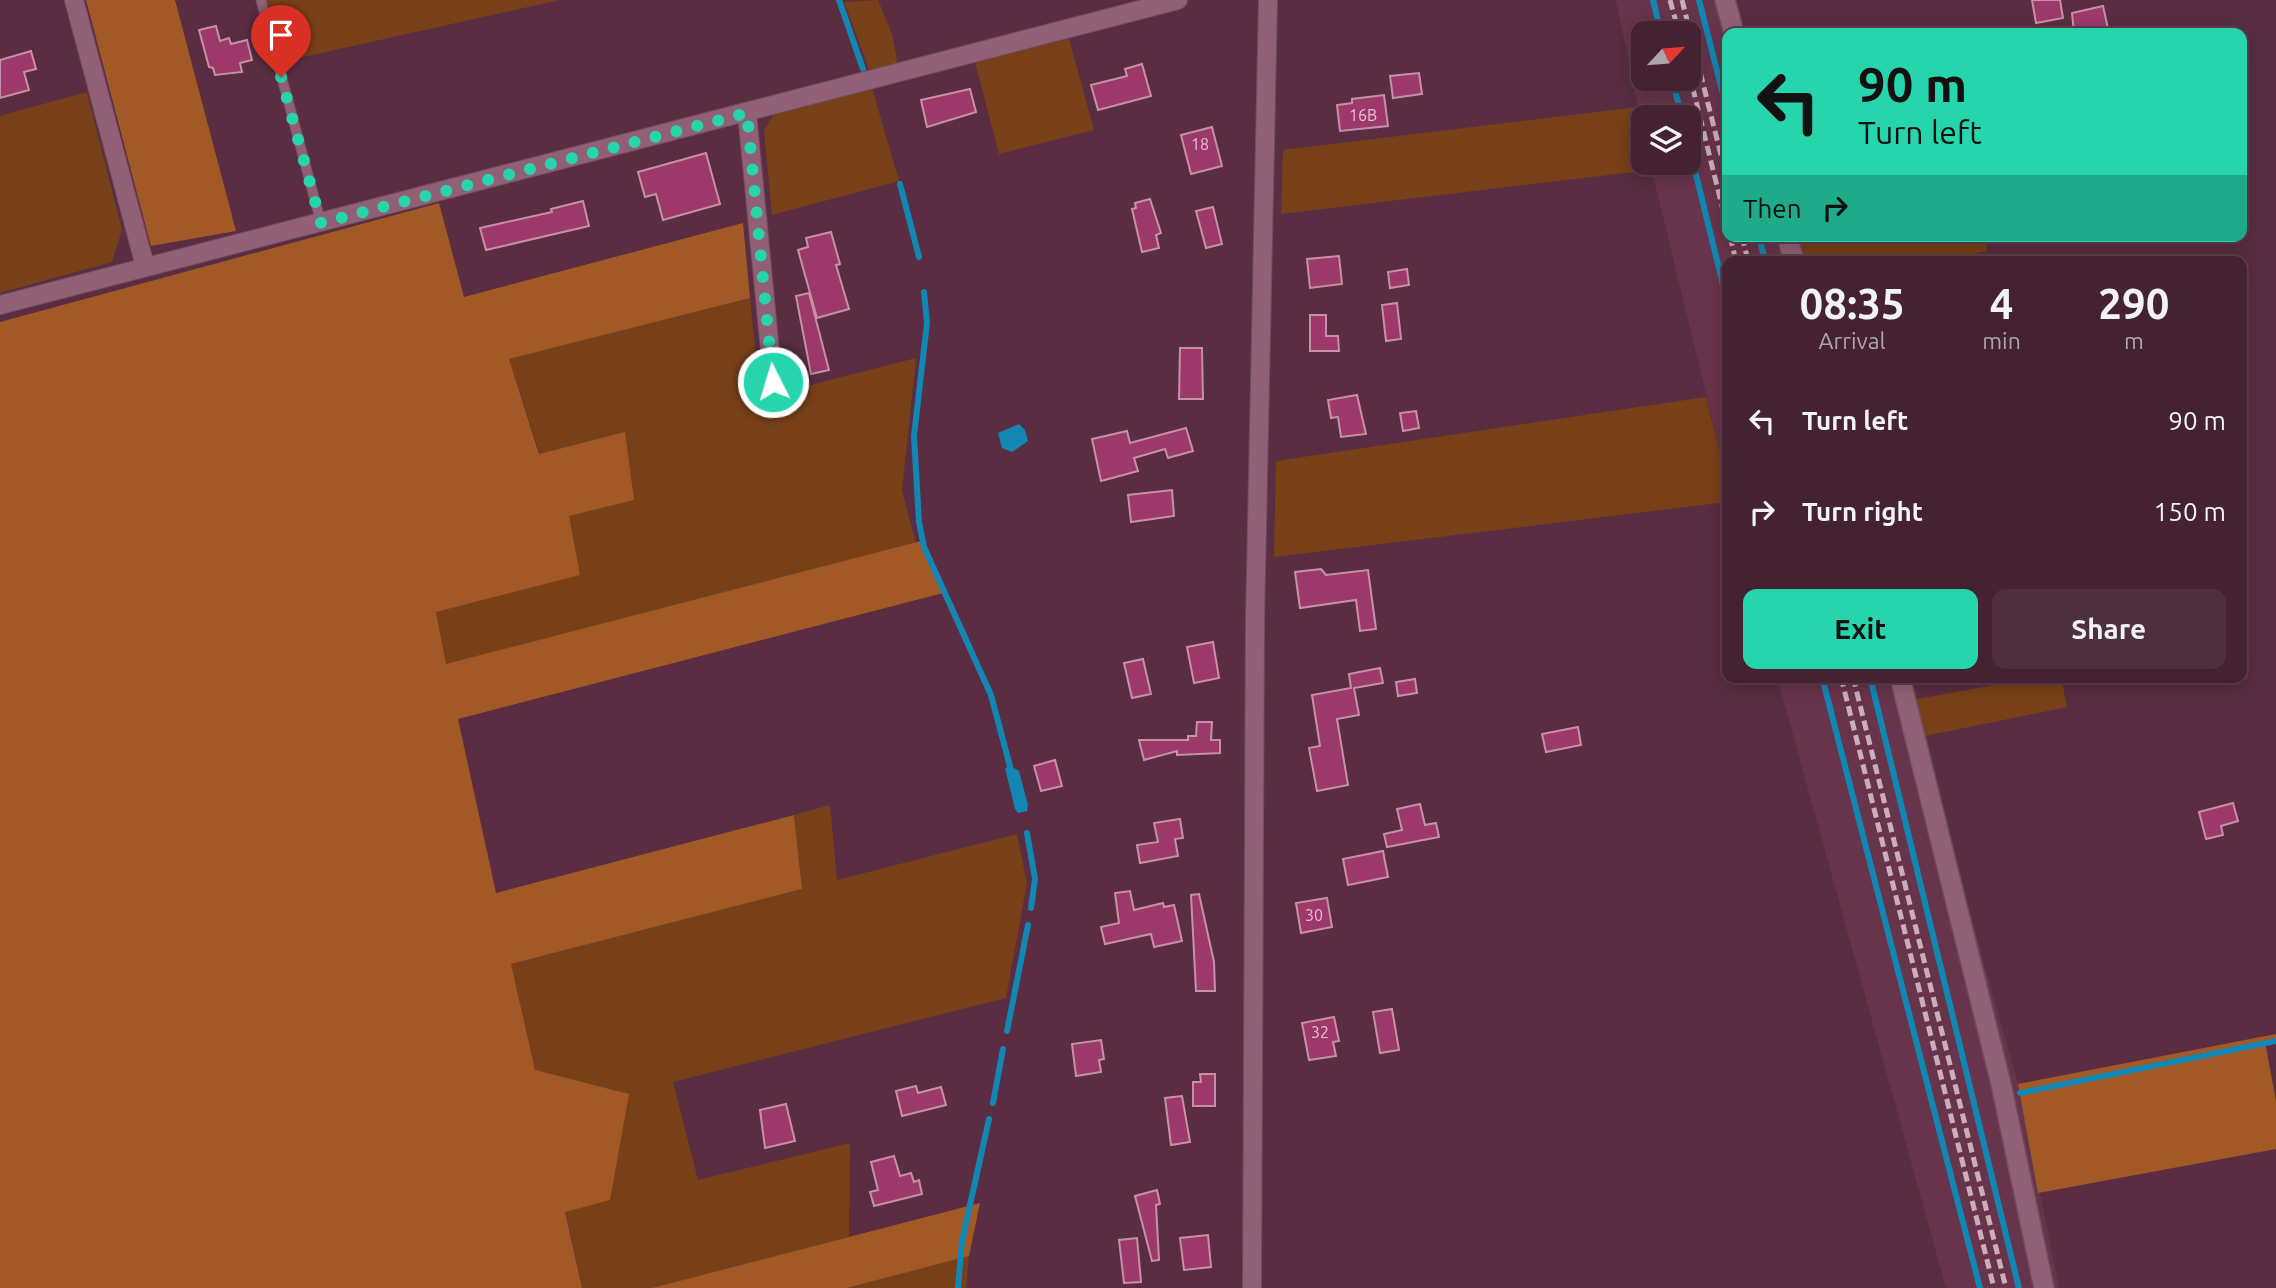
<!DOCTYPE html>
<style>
body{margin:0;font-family:Ubuntu,sans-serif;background:#4e2f3e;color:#f1f3f6;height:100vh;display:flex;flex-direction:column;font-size:26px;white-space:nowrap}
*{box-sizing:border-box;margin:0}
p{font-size:23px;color:#afa4ac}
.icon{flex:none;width:38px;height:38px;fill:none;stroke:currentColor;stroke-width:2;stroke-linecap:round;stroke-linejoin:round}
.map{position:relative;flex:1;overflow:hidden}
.sheet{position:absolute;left:1722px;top:256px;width:525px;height:427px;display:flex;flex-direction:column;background:#442232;border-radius:14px;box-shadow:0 4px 18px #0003,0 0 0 2px #5c3f4d}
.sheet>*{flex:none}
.top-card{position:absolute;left:1722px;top:28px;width:525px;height:214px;border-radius:14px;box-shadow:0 4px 18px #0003,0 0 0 2px #5c3f4d;background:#27d5ad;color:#111;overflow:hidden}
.needle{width:46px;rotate:64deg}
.buttons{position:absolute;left:1631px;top:21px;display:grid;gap:14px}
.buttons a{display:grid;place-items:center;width:70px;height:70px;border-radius:14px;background:#442232;box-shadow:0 4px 18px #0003,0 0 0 2px #5c3f4d;font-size:35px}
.pin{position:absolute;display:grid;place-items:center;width:60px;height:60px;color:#fff;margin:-72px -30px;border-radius:50% 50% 50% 0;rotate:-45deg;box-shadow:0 0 7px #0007}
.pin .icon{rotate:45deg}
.me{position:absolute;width:77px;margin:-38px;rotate:355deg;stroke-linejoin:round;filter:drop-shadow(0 0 5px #0008)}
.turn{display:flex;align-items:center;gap:24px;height:147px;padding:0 21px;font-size:32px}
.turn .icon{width:91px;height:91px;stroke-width:2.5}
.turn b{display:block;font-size:49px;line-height:60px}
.then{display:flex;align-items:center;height:66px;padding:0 21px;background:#0003;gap:14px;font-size:26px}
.eta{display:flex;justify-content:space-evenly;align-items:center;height:119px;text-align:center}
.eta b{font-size:42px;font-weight:700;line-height:49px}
.primary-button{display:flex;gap:14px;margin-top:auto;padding:14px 21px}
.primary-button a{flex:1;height:80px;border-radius:14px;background:#27d5ad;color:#111;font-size:28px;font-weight:700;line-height:80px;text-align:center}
.primary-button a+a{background:#4e2f3e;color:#f1f3f6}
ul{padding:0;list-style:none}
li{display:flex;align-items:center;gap:21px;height:91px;padding:0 21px}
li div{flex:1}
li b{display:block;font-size:26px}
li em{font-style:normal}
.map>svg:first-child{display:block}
.built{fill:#68344c;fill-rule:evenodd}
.green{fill:#784018}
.forest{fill:#a25925}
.water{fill:#1387b4}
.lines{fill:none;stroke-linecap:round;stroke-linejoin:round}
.stream{stroke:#1387b4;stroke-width:6}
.building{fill:#9d386b;stroke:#c690a6;stroke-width:2}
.service-casing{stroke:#704c5e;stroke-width:11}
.minor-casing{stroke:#704c5e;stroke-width:20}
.tertiary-casing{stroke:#704c5e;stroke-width:22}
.service{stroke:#926076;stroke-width:9}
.minor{stroke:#926076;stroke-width:18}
.tertiary{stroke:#926076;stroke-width:19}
.rail{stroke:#caafba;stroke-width:5;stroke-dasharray:10 5;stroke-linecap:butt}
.route{stroke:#27d5ad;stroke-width:12;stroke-dasharray:0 21.6}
.labels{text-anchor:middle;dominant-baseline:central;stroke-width:7;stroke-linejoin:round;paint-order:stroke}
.number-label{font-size:16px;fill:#e6c0d2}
</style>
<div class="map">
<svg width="2276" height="1288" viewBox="0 0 2276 1288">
<rect width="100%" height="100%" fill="#5a2d42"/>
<!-- built -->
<g class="built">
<path d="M1616,0H1734L1727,33V236H1799L1806,261H1727V480L1650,163H1689V117H1643V130ZM1643,33H1689V79H1643Z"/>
<polygon points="1777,677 1911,677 1969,910 2018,1084 2059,1288 1946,1288"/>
</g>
<!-- green -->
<g class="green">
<polygon points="264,0 560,0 281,62"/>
<polygon points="878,0 892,34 898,66 870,72 844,2"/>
<polygon points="1069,39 1094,130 999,154 975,62"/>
<polygon points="872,88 899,181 772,215 764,131 774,114"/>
<polygon points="87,92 122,230 112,262 0,293 0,116"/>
<polygon points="1638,107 1643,130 1643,163 1650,163 1651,170 1281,214 1283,150"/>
<polygon points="1799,236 1985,236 1987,251 1941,261 1806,261"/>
<polygon points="750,298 760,398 916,358 902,490 916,544 446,665 436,612 579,575 509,359"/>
<polygon points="1706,397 1727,480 1727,502 1274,557 1276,461"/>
<polygon points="2039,677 2061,677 2067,707 1925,736 1917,699"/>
<polygon points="830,805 837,880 1017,834 1027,883 1006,998 673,1082 698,1180 850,1143 849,1237 652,1288 582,1288 511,964 802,889 794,815"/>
<polygon points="969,1256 966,1288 847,1288"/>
</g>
<!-- forest -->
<g class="forest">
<polygon points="86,0 175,0 236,231 151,246"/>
<polygon points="439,203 464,297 743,223 750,298 509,359 539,454 625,432 634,500 569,516 580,575 436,612 446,664 921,541 943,593 458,719 496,893 794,815 802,889 511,964 535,1070 629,1094 610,1200 565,1212 582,1288 0,1288 0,322"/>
<polygon points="2276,1034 2276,1039 2265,1042 2276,1101 2276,1149 2038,1193 2018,1084"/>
<polygon points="980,1203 969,1256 847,1288 652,1288"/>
</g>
<!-- water -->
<g class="water">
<polygon points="1019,424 1025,430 1028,441 1012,452 1002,448 998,433"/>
<polygon points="1010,766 1019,771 1028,805 1027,811 1018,813 1015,809 1005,768"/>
</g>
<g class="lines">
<!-- stream -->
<g class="stream">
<polyline points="839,0 863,69"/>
<polyline points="1653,0 1661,33"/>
<polyline points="1699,0 1727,110"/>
<polyline points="1672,79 1682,117"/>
<polyline points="1689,146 1727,301"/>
<polyline points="900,184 919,257"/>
<polyline points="1759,236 1765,261"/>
<polyline points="924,292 927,323 914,436 919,522 924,547 991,695 1012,774"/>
<polyline points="1822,677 1980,1288"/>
<polyline points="1870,677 2019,1288"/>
<polyline points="1027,833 1035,879 1031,908"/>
<polyline points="1007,1031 1028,925"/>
<polyline points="2020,1093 2276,1041"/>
<polyline points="993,1103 1003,1049"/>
<polyline points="958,1288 962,1241 989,1119"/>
</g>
</g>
<!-- building -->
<g class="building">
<polygon points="2032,0 2060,0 2063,18 2036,23"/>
<polygon points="2103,6 2109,33 2074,33 2072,13"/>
<polygon points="216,26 220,41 229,38 231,44 247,40 252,60 240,63 242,72 215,75 213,68 209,67 199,30"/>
<polygon points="31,51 36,69 24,72 29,90 0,98 0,60"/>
<polygon points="1142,64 1151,96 1098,110 1091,85 1127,76 1125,69"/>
<polygon points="1419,73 1422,94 1393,98 1390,76"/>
<polygon points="970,89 976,112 927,127 921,100"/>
<polygon points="1384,95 1388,126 1340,131 1337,105 1352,103 1352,99"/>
<polygon points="1212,127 1222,166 1191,174 1181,135"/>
<polygon points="706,153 720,204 663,220 656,194 645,197 638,172"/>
<polygon points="1150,199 1161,233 1156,235 1159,248 1142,252 1132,209 1136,208 1135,203"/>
<polygon points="583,201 589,226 486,250 480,228 552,212 551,209"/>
<polygon points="1213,207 1222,244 1206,248 1196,211"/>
<polygon points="831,232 840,264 836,265 849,309 817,318 798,250 808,247 806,238"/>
<polygon points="1339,256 1342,284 1310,288 1307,259"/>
<polygon points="1407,269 1409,285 1390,288 1388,272"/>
<polygon points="809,293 829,370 811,374 796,296"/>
<polygon points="1397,303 1401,339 1386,341 1382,305"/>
<polygon points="1310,315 1326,315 1326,336 1338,336 1339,351 1310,351"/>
<polygon points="1180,348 1202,348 1203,399 1179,399"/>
<polygon points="1357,395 1366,434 1341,437 1338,417 1331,418 1328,400"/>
<polygon points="1416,411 1419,428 1403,431 1400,413"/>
<polygon points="1186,428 1193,451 1168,458 1165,449 1134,458 1138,471 1101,481 1092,439 1127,431 1130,443"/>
<polygon points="1172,490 1174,516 1131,522 1128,495"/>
<polygon points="1321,569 1326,575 1368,570 1376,629 1360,631 1356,600 1300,608 1295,572"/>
<polygon points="1213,642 1219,678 1194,683 1187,647"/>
<polygon points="1143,659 1151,694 1132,698 1124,663"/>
<polygon points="1380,668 1383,683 1354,688 1359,715 1337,719 1348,785 1317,791 1309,748 1320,746 1312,695 1351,688 1349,674"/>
<polygon points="1415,679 1417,693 1398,696 1396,682"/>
<polygon points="1197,722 1212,722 1211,740 1220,740 1220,753 1177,755 1177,751 1144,760 1139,740 1188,740 1188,736 1196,736"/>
<polygon points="1578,727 1581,745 1546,752 1542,734"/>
<polygon points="1055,760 1062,786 1041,791 1034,766"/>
<polygon points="2233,803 2238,821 2221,826 2223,835 2206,839 2199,812"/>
<polygon points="1420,804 1425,825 1436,823 1439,837 1387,847 1384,834 1402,830 1397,809"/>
<polygon points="1180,819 1183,838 1175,839 1178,856 1140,863 1137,845 1158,842 1154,823"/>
<polygon points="1383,851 1388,877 1348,885 1343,859"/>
<polygon points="1130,891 1134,910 1163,903 1164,907 1174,905 1182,941 1154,947 1151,934 1105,944 1101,927 1119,923 1115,893"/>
<polygon points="1199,894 1214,962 1215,991 1196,991 1191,895"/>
<polygon points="1327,898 1332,927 1301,933 1296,903"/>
<polygon points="1392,1009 1399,1050 1380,1053 1373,1012"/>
<polygon points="1334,1017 1339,1041 1333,1042 1336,1056 1309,1060 1302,1023"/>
<polygon points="1101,1040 1104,1059 1099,1060 1101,1072 1076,1076 1072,1044"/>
<polygon points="1200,1074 1215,1074 1215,1106 1193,1106 1193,1082 1201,1082"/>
<polygon points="916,1086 918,1093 941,1087 946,1105 902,1116 896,1091"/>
<polygon points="1182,1096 1190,1142 1171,1145 1165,1098"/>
<polygon points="786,1104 795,1141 765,1148 760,1110"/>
<polygon points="894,1156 900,1176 911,1173 914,1182 919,1180 922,1194 874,1206 870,1192 878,1190 871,1162"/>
<polygon points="1157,1190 1160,1204 1156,1205 1159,1260 1152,1261 1135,1196"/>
<polygon points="1208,1235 1211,1267 1184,1270 1180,1238"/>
<polygon points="1137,1238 1141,1282 1124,1283 1119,1240"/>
</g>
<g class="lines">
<!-- service casing -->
<g class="service-casing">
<polyline id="service" points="261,0 321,223"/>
</g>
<!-- minor casing -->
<g class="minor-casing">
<g id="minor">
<polyline points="74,0 145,266"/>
<polyline points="747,113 773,382"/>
<polyline points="0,305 1178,0"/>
<polyline points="1252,1288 1255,620 1268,0"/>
</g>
</g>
<!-- tertiary casing -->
<g class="tertiary-casing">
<g id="tertiary">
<polyline points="1725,0 1734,33"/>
<polyline points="1787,236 1794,261"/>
<polyline points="1900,677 2001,1084 2044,1288"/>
</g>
</g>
<!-- service -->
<use href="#service" class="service"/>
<!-- minor -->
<use href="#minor" class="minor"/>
<!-- tertiary -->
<use href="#tertiary" class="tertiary"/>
<!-- rail -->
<g class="rail">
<polyline points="1670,0 1679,33"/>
<polyline points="1682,0 1727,179"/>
<polyline points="1689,73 1727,226"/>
<polyline points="1730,236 1736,261"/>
<polyline points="1742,236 1748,261"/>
<polyline points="1841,677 1994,1288"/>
<polyline points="1853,677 2006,1288"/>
</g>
</g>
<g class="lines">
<!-- route -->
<polyline class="route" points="281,77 321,223 747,113 773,382"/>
</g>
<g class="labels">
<!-- number labels -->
<g class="number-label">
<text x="1363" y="115">16B</text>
<text x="1200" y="144">18</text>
<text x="1314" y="915">30</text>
<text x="1320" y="1032">32</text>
</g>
</g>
</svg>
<div class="buttons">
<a><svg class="needle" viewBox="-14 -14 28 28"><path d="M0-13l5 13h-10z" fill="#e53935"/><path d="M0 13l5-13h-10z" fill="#afa4ac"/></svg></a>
<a><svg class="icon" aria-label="layers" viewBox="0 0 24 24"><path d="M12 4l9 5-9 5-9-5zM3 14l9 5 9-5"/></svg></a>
</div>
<div class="pin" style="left:281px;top:77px;background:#d93025"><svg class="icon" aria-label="arrive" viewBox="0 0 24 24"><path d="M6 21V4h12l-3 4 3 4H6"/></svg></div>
<svg class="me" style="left:773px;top:382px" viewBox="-20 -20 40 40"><circle r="17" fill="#27d5ad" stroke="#fff" stroke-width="3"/><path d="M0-11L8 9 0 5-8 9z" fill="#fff"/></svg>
<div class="top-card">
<div class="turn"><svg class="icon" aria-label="left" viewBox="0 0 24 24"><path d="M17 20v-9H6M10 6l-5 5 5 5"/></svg><div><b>90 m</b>Turn left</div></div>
<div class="then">Then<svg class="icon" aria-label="right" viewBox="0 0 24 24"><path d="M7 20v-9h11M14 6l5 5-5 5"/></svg></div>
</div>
<section class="sheet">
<div class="eta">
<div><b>08:35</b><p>Arrival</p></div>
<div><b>4</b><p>min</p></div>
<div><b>290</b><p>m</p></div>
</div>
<ul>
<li><svg class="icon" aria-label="left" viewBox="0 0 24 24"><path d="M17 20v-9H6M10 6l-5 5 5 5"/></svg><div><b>Turn left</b></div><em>90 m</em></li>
<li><svg class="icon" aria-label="right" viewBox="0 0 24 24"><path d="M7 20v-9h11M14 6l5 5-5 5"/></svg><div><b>Turn right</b></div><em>150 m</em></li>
</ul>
<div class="primary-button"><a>Exit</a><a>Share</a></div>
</section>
</div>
